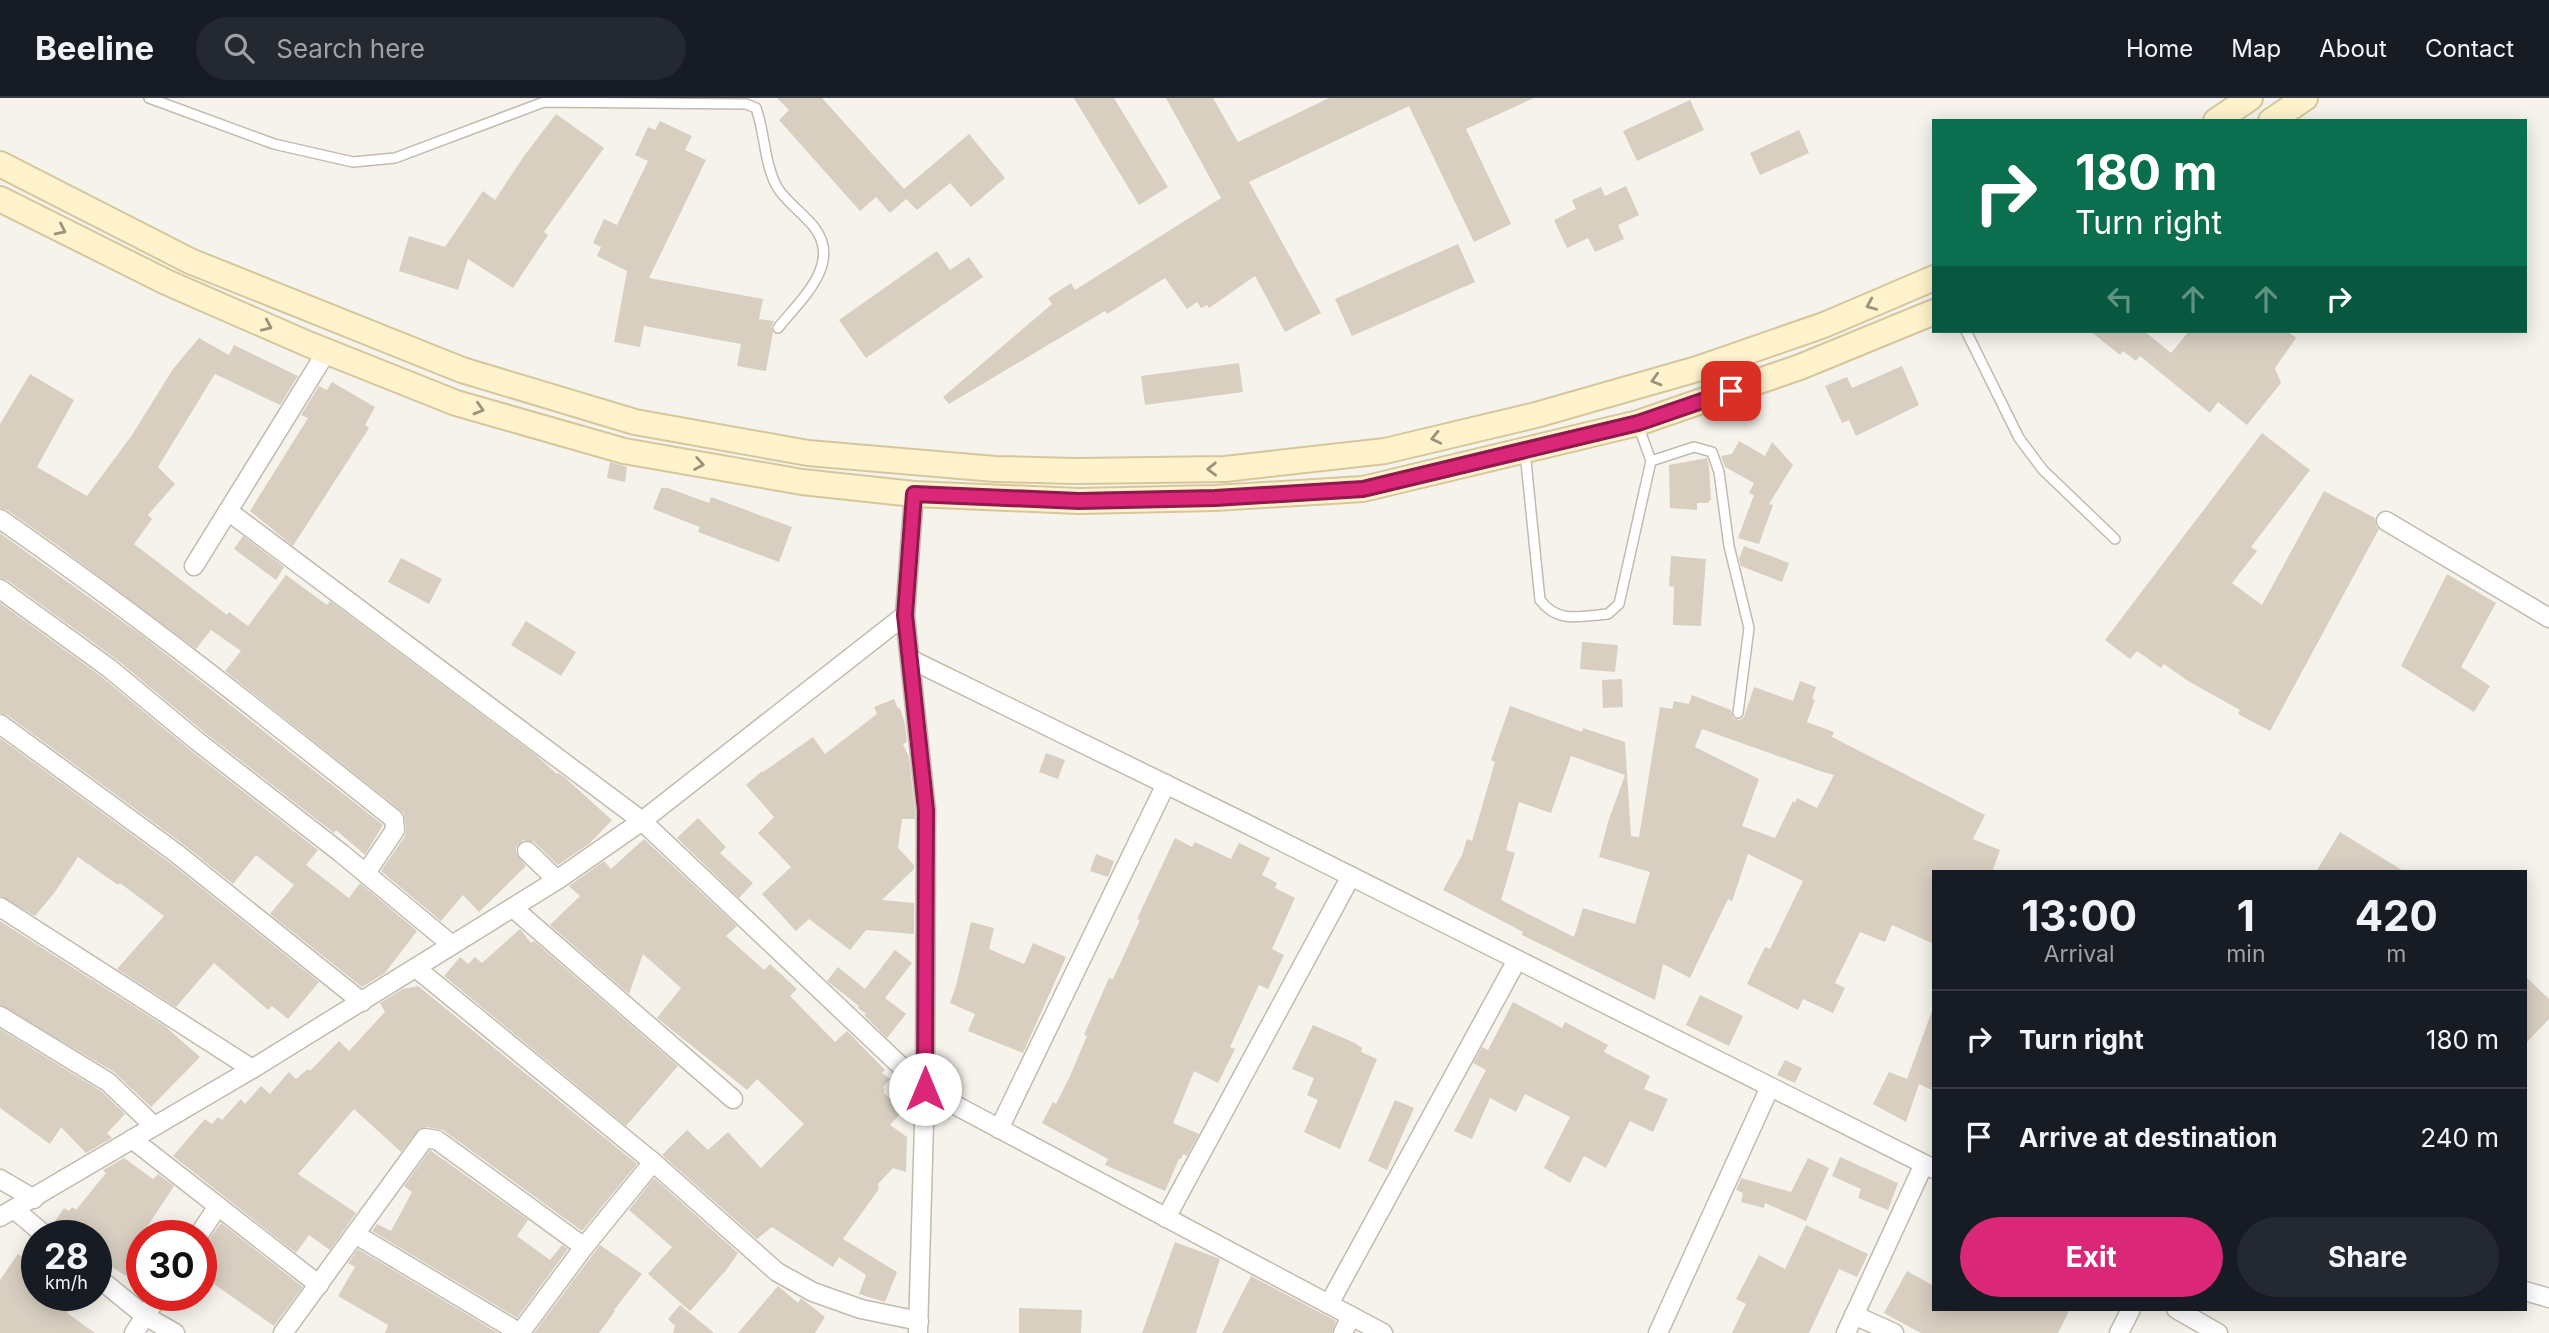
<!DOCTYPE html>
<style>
body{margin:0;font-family:Inter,sans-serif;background:#242831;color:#f1f3f6;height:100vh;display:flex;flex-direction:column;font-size:26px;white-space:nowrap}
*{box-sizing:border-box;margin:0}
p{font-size:23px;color:#9ea1a6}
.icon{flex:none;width:38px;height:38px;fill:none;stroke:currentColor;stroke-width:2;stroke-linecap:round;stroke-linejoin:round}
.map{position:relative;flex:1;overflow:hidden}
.drawer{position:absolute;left:1932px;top:772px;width:595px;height:441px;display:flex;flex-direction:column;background:#171b24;border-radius:0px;box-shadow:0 4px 18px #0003}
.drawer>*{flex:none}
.guide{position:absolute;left:1932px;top:21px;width:595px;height:214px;border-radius:0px;box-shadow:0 4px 18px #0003;background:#0b6e4f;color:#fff;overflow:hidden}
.speed{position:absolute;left:21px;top:1122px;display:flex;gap:14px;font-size:35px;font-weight:700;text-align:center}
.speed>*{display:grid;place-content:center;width:91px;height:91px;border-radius:50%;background:#171b24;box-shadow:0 4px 18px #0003;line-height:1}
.speed small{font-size:18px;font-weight:400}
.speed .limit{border:10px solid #d22;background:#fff;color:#111}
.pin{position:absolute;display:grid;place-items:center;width:60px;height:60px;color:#fff;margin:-30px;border-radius:14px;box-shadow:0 4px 10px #0006}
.me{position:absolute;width:77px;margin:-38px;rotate:0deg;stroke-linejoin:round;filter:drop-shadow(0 0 5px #0008)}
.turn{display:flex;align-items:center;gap:24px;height:147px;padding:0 28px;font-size:32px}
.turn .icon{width:91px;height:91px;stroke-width:2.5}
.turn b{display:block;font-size:49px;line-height:60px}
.lanes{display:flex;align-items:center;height:66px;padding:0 28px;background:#0003;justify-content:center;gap:35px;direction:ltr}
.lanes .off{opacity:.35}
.eta{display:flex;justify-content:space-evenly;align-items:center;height:119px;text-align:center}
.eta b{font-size:42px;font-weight:700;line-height:49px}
.primary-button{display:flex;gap:14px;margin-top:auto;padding:14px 28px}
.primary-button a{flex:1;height:80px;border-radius:42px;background:#db2777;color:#fff;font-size:28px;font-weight:700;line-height:80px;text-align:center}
.primary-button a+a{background:#242831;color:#f1f3f6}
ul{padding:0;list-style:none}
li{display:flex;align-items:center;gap:21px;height:98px;padding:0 28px;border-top:2px solid #363941}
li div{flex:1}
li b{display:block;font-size:26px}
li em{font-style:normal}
header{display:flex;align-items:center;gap:42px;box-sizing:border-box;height:98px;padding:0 35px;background:#171b24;border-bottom:2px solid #363941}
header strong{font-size:33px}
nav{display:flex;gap:38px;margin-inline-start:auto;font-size:24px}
.search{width:490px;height:63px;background:#242831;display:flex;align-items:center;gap:18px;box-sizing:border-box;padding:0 24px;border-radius:38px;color:#9ea1a6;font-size:26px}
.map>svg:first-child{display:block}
.building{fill:#d8cfc1;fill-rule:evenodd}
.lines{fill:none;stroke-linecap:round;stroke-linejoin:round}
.lane-casing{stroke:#c2bbae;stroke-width:12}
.street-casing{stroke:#c2bbae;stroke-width:21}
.secondary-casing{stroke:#d6c79b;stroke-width:28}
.lane{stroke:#fff;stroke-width:9}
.street{stroke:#fff;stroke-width:18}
.secondary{stroke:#fff3cd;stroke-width:24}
.oneway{stroke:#9c937c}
.route-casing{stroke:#8e194d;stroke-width:18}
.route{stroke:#db2777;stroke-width:12}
</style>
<header>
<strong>Beeline</strong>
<div class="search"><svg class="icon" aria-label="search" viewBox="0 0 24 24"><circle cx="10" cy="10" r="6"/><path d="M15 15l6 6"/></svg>Search here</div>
<nav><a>Home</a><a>Map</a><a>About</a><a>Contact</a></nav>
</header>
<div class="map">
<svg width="2549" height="1235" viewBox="0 0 2549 1235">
<rect width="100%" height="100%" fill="#f6f3ec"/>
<!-- building -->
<g class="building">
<polygon points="777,0 822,0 904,91 969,36 1005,80 971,109 950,85 917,112 906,101 890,115 876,99 860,113 779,22 789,12"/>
<polygon points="1074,0 1114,0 1168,89 1139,107"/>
<polygon points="1166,0 1213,0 1238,44 1329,0 1534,0 1466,31 1511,126 1474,144 1409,8 1249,84 1321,215 1285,234 1255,178 1209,210 1207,207 1201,210 1197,204 1187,211 1165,180 1107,216 1105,213 949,306 943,299 1052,206 1048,200 1071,185 1075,192 1221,100"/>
<polygon points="1690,2 1704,32 1637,63 1623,33"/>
<polygon points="556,16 604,50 544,134 548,137 513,190 468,161 458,192 399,173 409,138 445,149 483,93 495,102 524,58"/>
<polygon points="660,23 692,38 685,52 706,62 649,180 763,201 759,221 774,223 771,229 773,234 766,273 737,268 741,246 644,228 640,249 614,244 627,173 597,158 601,149 593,145 604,121 617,127 648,63 635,57 648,29 655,32"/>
<polygon points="1799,32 1809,55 1760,77 1750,55"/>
<polygon points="1626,88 1639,117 1618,127 1624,141 1595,154 1588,140 1567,150 1554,122 1576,111 1572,102 1601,89 1605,98"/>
<polygon points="1458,146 1475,184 1352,238 1335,201"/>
<polygon points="937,153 950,172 969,159 983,179 866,260 839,222"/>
<polygon points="2090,233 2144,233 2171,255 2189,233 2287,233 2296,240 2275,270 2281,285 2247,327 2218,304 2210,315 2140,258 2136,263 2123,253 2120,257"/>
<polygon points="199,240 229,257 234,247 298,278 280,307 215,276 158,369 175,386 148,417 152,421 134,446 227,517 229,514 248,528 286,477 327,507 330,503 537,658 557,676 558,675 563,678 612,722 590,745 558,767 534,744 523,742 516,750 516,755 526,768 479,814 463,797 441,823 381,773 405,738 406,731 404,715 225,573 241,553 211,532 196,551 57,447 7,412 0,410 0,326 30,276 74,302 37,369 87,398 132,337 173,271"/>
<polygon points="1239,265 1243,294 1145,307 1141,278"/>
<polygon points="1902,268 1919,307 1856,338 1849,322 1842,325 1825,288 1847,279 1852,290"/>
<polygon points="332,284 375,309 365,327 369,330 293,448 250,413 308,320 301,317 319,288 327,292"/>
<polygon points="2262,335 2310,372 2251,449 2257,453 2232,485 2262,507 2324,393 2375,420 2376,428 2379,431 2270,633 2238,616 2240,612 2188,583 2164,566 2161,570 2137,553 2130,561 2105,542"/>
<polygon points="1739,343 1765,358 1772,344 1793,367 1769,406 1773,407 1759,446 1738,440 1754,397 1749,395 1754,385 1725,369 1721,358 1732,356"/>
<polygon points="1707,360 1709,368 1711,401 1708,405 1697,405 1697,412 1670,410 1669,367"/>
<polygon points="610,364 627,369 625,384 607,380"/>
<polygon points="661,390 668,390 709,405 711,399 792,429 779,464 698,434 700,429 653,411"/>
<polygon points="0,435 144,539 383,727 365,757 336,732 334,735 204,634 116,561 7,482 0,480"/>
<polygon points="243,438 284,469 276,482 234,451"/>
<polygon points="1744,448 1789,465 1782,484 1741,468 1739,461"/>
<polygon points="1671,458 1706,461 1701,528 1673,527 1674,489 1669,488"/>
<polygon points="401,460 442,481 429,506 388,484"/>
<polygon points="2447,476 2496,505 2461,569 2490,588 2474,614 2401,568"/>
<polygon points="0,505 102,579 190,652 318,752 306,767 349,800 360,785 417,833 385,875 362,889 270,816 294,787 256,757 233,786 183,746 7,617 0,615"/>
<polygon points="526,523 576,554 561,578 511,547"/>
<polygon points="1582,544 1618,547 1615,574 1580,571"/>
<polygon points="1622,581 1623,609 1603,610 1602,582"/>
<path d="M1800,583L1816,589L1812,601L1815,602L1807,624L1834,634L1832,639L1985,717L1973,741L2000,752L1992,774H1934V846L1892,827L1885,844L1860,834L1835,885L1845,890L1833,915L1803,901L1798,912L1747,886L1765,849L1770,851L1803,783L1748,756L1732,803L1728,801L1690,880L1663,866L1655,902L1522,837L1523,834L1443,792L1462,757L1467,741L1472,743L1495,664L1491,662L1510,608L1582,634L1583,630L1625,644L1631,738L1639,739L1660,609L1672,611L1674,603L1689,606L1692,597L1731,612L1733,620L1740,622L1744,619L1754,589L1793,603ZM1702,631L1823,674L1834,677L1817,710L1797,700L1795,705L1793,703L1775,740L1742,728L1759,681L1695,649ZM1571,658L1625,677L1608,724L1599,759L1650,774L1635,826L1583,810L1574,839L1501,802L1515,755L1506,752L1519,704L1551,715Z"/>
<polygon points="894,601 898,611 900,610 905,626 907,644 903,646 909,659 915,713 915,721 902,721 898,750 914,767 914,771 882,802 914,805 914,836 866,832 850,852 809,821 796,833 762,796 791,769 758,735 774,719 746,687 762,673 763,674 813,639 825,656 877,616 874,609"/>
<polygon points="0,640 169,764 319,884 288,921 272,908 268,912 214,865 176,909 117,871 164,818 120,785 118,787 78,759 55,794 35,818 0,798"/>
<polygon points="1046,655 1065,662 1058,681 1039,674"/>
<polygon points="698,720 726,749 720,755 753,785 739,800 677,740"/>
<polygon points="2340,734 2405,774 2316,774"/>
<polygon points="1175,740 1192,749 1195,744 1231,761 1239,745 1270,760 1262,777 1277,785 1275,790 1295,800 1272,851 1284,857 1268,891 1259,887 1230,949 1235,951 1218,985 1194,973 1173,1025 1199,1036 1187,1058 1183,1056 1181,1061 1179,1061 1165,1093 1105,1067 1108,1061 1042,1025 1053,1004 1056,1006 1070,978 1087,938 1084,937 1109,880 1113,881 1140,822 1137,821"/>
<polygon points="644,741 737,828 726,838 764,872 770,866 797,891 790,898 835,944 847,933 885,972 882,975 890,981 883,989 885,992 883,994 903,1013 890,1027 907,1039 906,1074 893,1070 878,1086 879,1091 843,1141 897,1174 885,1204 859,1196 866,1177 839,1159 833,1169 772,1129 757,1141 662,1057 687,1032 708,1052 728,1034 761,1070 804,1026 757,981 747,992 657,920 681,890 643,856 629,896 550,827 580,798 569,788 604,763 611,771"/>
<polygon points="1096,756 1114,763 1108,779 1090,773"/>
<polygon points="0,823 166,929 200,959 151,1009 114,974 0,907"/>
<polygon points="971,824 994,830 989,851 1024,866 1033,845 1066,859 1023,955 968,933 975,916 950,905 956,888"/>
<polygon points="520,831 531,845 534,843 678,968 626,1028 444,878 460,859 468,866 475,859 482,865"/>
<polygon points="895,852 912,865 885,900 906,916 887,940 864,917 866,916 858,910 859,908 827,883 838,869 865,891"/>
<polygon points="2525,878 2549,901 2549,921 2525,946"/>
<polygon points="418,888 637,1066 582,1133 443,1032 427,1029 420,1030 401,1054 354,1011 298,1076 356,1115 330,1152 309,1137 296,1155 173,1058 205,1021 212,1026 218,1019 222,1022 241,1001 245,1006 261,988 270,996 289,974 296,981 308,971 310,973 339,943 349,953 385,914 380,905 403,891"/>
<polygon points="1700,897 1743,918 1729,948 1686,927"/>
<polygon points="1513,904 1562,930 1565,924 1608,947 1604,954 1650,978 1644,991 1668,1001 1653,1034 1630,1023 1606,1070 1584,1058 1570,1085 1544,1070 1570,1019 1525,996 1516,1014 1490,1000 1472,1041 1454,1033 1486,972 1473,965 1482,949 1488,952"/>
<polygon points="1932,913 1934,914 1934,993 1919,986 1906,1024 1873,1006 1889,974 1907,981"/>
<polygon points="1313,927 1355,945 1362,950 1361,954 1377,961 1340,1051 1304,1034 1318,1002 1307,997 1314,980 1292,971"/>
<polygon points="0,931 101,993 125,1016 107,1035 112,1040 86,1055 61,1029 50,1046 0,1010"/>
<polygon points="1785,962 1802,970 1795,985 1777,977"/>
<polygon points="1395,1002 1414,1010 1387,1072 1368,1063"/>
<polygon points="430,1052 528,1122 517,1138 550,1162 562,1147 568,1151 517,1220 372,1133 377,1126 391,1133 412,1094 404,1088"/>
<polygon points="1840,1059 1898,1085 1888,1112 1858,1100 1861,1091 1832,1078"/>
<polygon points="124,1060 153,1081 158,1076 174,1088 145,1132 148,1135 142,1138 142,1143 132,1156 137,1160 126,1178 96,1159 96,1138 57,1138 52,1128 64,1110 69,1113 72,1109 76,1112 106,1075 103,1072"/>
<polygon points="1808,1060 1829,1070 1806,1123 1765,1105 1764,1110 1741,1104 1743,1095 1736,1092 1741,1080 1791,1094"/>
<polygon points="654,1080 738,1155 727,1171 690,1213 648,1176 672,1149 629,1112"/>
<polygon points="221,1125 303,1189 274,1228 201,1177 201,1149 207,1144"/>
<polygon points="1806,1127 1868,1156 1857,1179 1839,1171 1809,1235 1732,1235 1746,1206 1736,1201 1759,1157 1785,1171"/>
<polygon points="35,1144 37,1197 80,1197 67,1215 95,1235 0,1235 0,1182 18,1156 24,1160"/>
<polygon points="1175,1144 1220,1161 1196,1235 1142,1235"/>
<polygon points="600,1147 642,1176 614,1212 615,1213 599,1235 534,1235"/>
<polygon points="358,1151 498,1235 385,1235 388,1227 338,1198 355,1169 348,1165"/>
<polygon points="1907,1173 1934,1188 1934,1211 2070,1211 2058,1235 1921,1235 1884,1215"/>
<polygon points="1251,1178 1336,1223 1332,1235 1222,1235"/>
<polygon points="778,1188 798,1205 801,1200 825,1219 815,1235 738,1235"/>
<polygon points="680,1207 714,1235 673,1235 675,1228 668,1221"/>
<polygon points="1019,1210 1082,1212 1081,1235 1019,1235"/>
</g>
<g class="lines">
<!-- lane casing -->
<g class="lane-casing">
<g id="lane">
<path d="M149,0L274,46L353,64L395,60L544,4L746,6L756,10C765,35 764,65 777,89C786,104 803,115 814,129C843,166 800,202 778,230"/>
<polyline points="1966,233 2019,340 2043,372 2115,441"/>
<path d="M1525,354L1540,502C1558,526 1581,518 1608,516L1619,506L1651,363L1638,327"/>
<polyline points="1651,363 1694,349 1712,354 1719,374 1729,448 1749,530 1738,615"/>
</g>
</g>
<!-- street casing -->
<g class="street-casing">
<g id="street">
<polyline points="914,396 905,517 926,712 925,991 918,1235"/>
<polyline points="228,413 642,723 925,991 1383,1235"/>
<path d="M0,421C136,515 265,618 394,721L395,732L366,775"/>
<polyline points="2386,423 2549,520"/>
<polyline points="194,468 327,253"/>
<polyline points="0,491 109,570 197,643 341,755 452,847"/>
<polyline points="910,561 1245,725 1934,1071"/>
<polyline points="0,626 176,755 362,904"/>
<polyline points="527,753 557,782"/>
<polyline points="0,809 252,971"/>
<polyline points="513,810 733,1001"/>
<polyline points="416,870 653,1064 777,1174 813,1194 861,1211 919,1223"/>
<polyline points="0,918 108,984 154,1028"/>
<polyline points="999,1031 1166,686"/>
<polyline points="132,1041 319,1187"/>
<polyline points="0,1081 34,1101"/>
<polyline points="14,1111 46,1138"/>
<polyline points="0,1119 252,971 557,782 642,723 905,517"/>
<polyline points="1166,1120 1351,778"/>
<polyline points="355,1136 520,1235"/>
<polyline points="198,1138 218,1108"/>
<polyline points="96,1178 145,1218 175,1235"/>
<polyline points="2525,1193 2549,1200"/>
<polyline points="1329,1206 1517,862"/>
<polyline points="2176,1211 2218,1235"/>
<polyline points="1854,1217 1894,1235"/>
<polyline points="134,1235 159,1197"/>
<polyline points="283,1235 425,1040 437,1042 584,1149"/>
<polyline points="520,1235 584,1149 653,1064"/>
<polyline points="1343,1235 1351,1218"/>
<polyline points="1658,1235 1770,989"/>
<polyline points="1846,1235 1924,1066"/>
<polyline points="2119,1235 2131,1211"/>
</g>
</g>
<!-- secondary casing -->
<g class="secondary-casing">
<g id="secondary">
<polyline points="2216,23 2250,0"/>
<polyline points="2271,23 2305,0"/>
<polyline points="0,66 190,163 462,272 635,324 808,355 995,371 1076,373 1225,371 1385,353 1536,317 1697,271 1824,227 1934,180"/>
<polyline points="0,101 166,184 308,246 456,305 624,353 802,384 914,396 1079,403 1215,400 1363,391 1638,325 1800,269 1934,214"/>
</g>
</g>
<!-- lane -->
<use href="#lane" class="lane"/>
<!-- street -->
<use href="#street" class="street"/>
<!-- secondary -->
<use href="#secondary" class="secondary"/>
</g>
<!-- one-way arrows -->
<defs><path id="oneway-chevron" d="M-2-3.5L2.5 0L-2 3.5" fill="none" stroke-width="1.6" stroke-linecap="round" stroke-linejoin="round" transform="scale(1.75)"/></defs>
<g class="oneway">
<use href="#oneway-chevron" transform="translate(61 132) rotate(26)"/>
<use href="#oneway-chevron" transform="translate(1871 207) rotate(157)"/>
<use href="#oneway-chevron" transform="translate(267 228) rotate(24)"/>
<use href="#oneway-chevron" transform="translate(1656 282) rotate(164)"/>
<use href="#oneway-chevron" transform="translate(479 311) rotate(16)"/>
<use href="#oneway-chevron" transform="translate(1436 340) rotate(167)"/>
<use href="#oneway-chevron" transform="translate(699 366) rotate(10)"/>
<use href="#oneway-chevron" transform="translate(1212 371) rotate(179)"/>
</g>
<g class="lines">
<!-- route casing -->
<g class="route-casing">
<polyline id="route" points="925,991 926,712 905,517 914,396 1079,403 1215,400 1363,391 1638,325 1731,293"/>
</g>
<!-- route -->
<use href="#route" class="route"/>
</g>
</svg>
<div class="speed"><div>28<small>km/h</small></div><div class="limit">30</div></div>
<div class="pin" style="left:1731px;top:293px;background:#d93025"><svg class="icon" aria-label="arrive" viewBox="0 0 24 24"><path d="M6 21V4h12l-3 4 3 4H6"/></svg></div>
<svg class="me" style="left:925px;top:991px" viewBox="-20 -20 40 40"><circle r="19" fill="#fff"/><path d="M0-13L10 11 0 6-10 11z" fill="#db2777"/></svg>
<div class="guide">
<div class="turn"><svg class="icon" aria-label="right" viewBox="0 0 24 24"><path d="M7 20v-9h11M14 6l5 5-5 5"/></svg><div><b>180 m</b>Turn right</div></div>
<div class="lanes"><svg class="icon off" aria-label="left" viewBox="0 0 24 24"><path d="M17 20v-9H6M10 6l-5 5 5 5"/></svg><svg class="icon off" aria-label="ahead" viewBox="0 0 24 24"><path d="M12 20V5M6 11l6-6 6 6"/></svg><svg class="icon off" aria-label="ahead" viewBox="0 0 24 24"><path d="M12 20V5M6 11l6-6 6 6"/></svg><svg class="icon" aria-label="right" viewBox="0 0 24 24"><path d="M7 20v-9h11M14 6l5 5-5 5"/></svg></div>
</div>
<section class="drawer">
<div class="eta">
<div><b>13:00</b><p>Arrival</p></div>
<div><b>1</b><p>min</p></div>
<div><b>420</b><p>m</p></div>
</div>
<ul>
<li><svg class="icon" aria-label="right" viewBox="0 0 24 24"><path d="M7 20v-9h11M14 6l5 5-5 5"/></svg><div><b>Turn right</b></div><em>180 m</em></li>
<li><svg class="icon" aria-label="arrive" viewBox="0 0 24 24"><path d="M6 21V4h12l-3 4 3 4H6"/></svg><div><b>Arrive at destination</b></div><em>240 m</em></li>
</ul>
<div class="primary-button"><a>Exit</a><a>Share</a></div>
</section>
</div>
